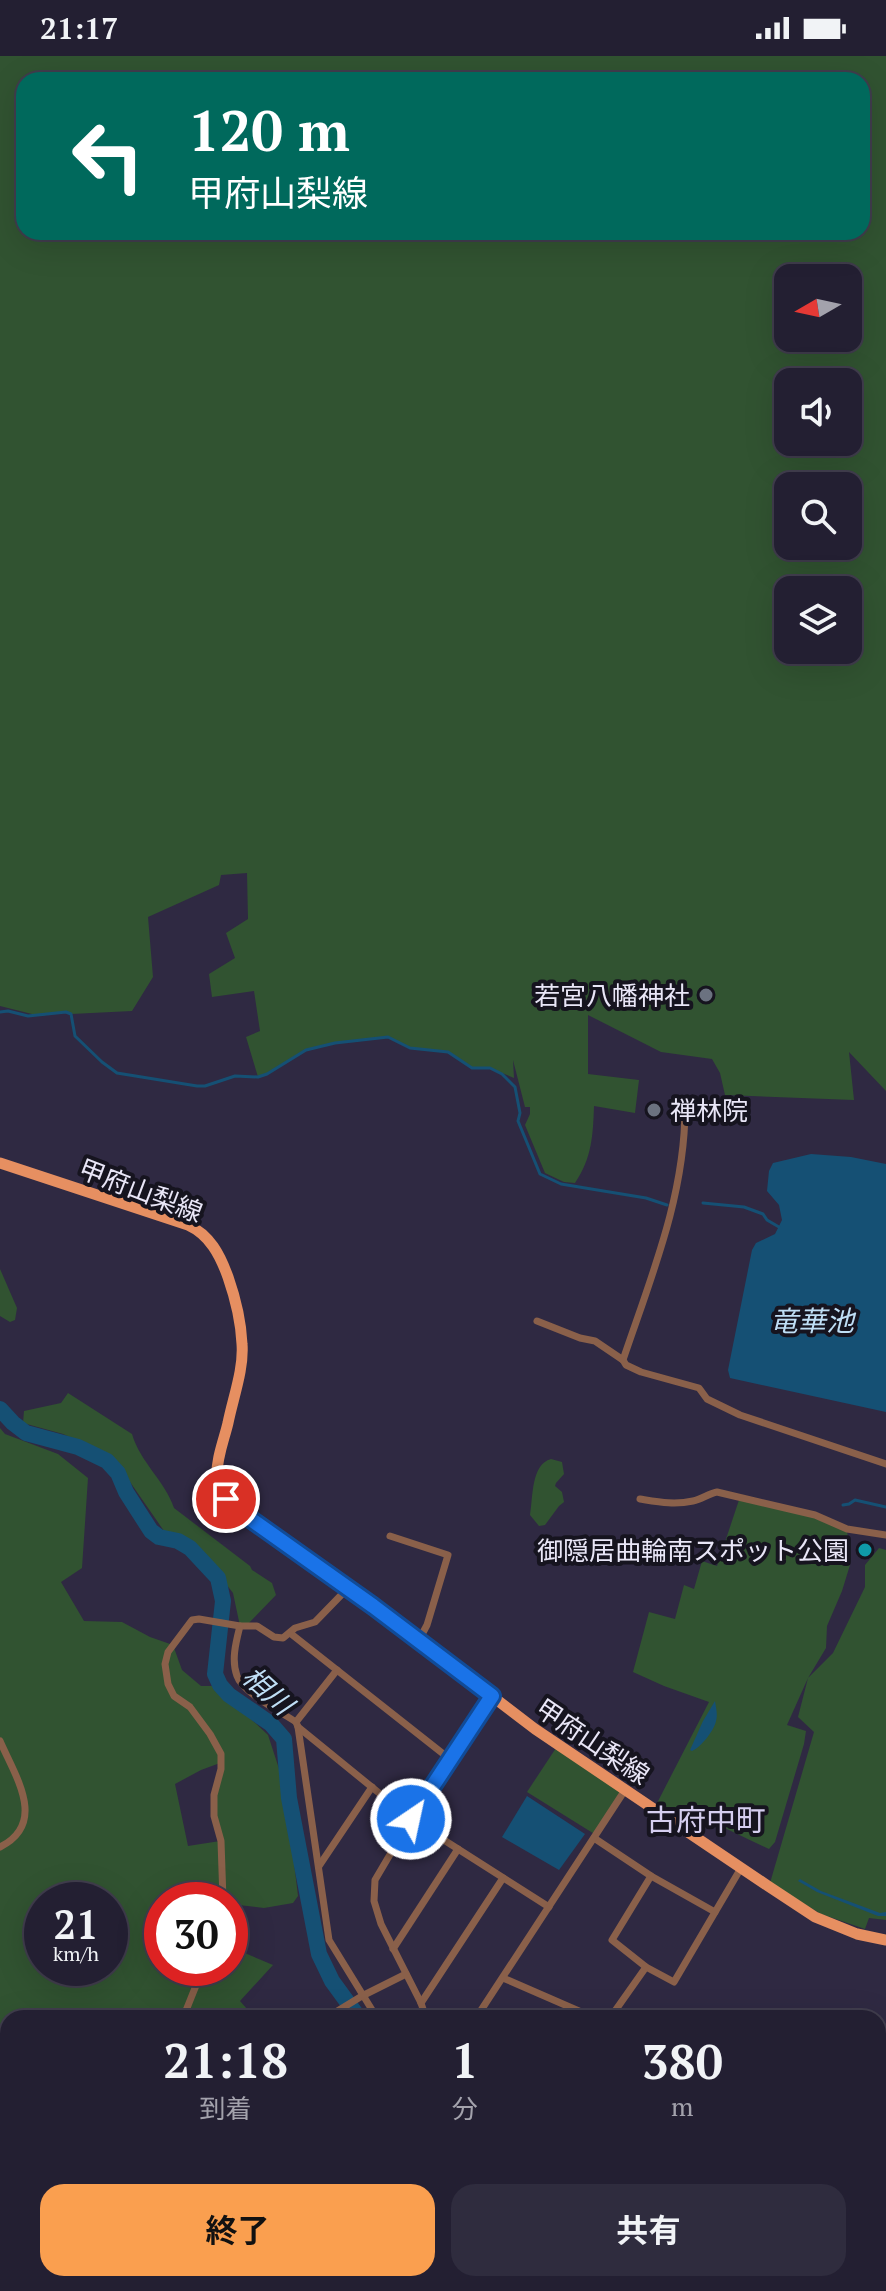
<!DOCTYPE html>
<html lang="ja">
<meta charset="utf-8">
<style>
body{margin:0;font-family:"PT Serif","Noto Sans JP",serif;background:#2f2c3e;color:#f1f3f6;height:100vh;display:flex;flex-direction:column;font-size:30px;white-space:nowrap}
*{box-sizing:border-box;margin:0}
p{font-size:26px;color:#a3a2ac}
.icon{flex:none;width:44px;height:44px;fill:none;stroke:currentColor;stroke-width:2;stroke-linecap:round;stroke-linejoin:round}
.map{position:relative;flex:1;overflow:hidden}
.sheet{position:absolute;left:0px;top:1954px;width:886px;height:282px;display:flex;flex-direction:column;background:#231f32;border-radius:24px 24px 0 0;box-shadow:0 8px 32px #0002,0 0 0 2px #403d4d}
.sheet>*{flex:none}
.guide{position:absolute;left:16px;top:16px;width:854px;height:168px;border-radius:24px;box-shadow:0 8px 32px #0002,0 0 0 2px #403d4d;background:#00695c;color:#fff;overflow:hidden}
.needle{width:52px;rotate:261deg}
.fabs{position:absolute;left:774px;top:208px;display:grid;gap:16px}
.fabs a{display:grid;place-items:center;width:88px;height:88px;border-radius:16px;background:#231f32;box-shadow:0 8px 32px #0002,0 0 0 2px #403d4d;font-size:40px}
.speed{position:absolute;left:24px;top:1826px;display:flex;gap:16px;font-size:40px;font-weight:700;text-align:center}
.speed>*{display:grid;place-content:center;width:104px;height:104px;border-radius:50%;background:#231f32;box-shadow:0 8px 32px #0002,0 0 0 2px #403d4d;line-height:1}
.speed small{font-size:20px;font-weight:400}
.speed .limit{border:12px solid #d22;background:#fff;color:#111}
.pin{position:absolute;display:grid;place-items:center;width:68px;height:68px;color:#fff;margin:-34px;border:4px solid #fff;border-radius:50%;box-shadow:0 2px 8px #0007}
.me{position:absolute;width:88px;margin:-44px;rotate:34deg;stroke-linejoin:round;filter:drop-shadow(0 0 6px #0008)}
.turn{display:flex;align-items:center;gap:28px;height:168px;padding:0 40px;font-size:36px}
.turn .icon{width:104px;height:104px;stroke-width:2.5}
.turn b{display:block;font-size:56px;line-height:68px}
.eta{display:flex;justify-content:space-evenly;align-items:center;height:136px;text-align:center}
.eta b{font-size:48px;font-weight:700;line-height:56px}
.primary-button{display:flex;gap:16px;margin-top:auto;padding:16px 40px}
.primary-button a{flex:1;height:92px;border-radius:24px;background:#fa9f4f;color:#111;font-size:32px;font-weight:700;line-height:92px;text-align:center}
.primary-button a+a{background:#2f2c3e;color:#f1f3f6}
.status{display:flex;justify-content:space-between;align-items:center;height:56px;padding:0 40px;background:#231f32;direction:ltr}
.status svg{height:22px;fill:currentColor}
.map>svg:first-child{display:block}
.built{fill:#37304f}
.green{fill:#315331;fill-rule:evenodd}
.water{fill:#155074}
.lines{fill:none;stroke-linecap:round;stroke-linejoin:round}
.stream{stroke:#155074;stroke-width:3}
.river{stroke:#155074;stroke-width:16}
.minor{stroke:#8a604a;stroke-width:7}
.primary{stroke:#e68f61;stroke-width:11}
.route-casing{stroke:#114b97;stroke-width:20}
.route{stroke:#1a73e8;stroke-width:14}
.worship-dot{fill:#6b7280;stroke:#16141f;stroke-width:3}
.culture-dot{fill:#0f9aa8;stroke:#16141f;stroke-width:3}
.labels{text-anchor:middle;dominant-baseline:central;stroke-width:8;stroke-linejoin:round;paint-order:stroke}
.poi-label{font-size:26px;fill:#e9e6f7;stroke:#16141f;text-anchor:end}
.street-label{font-size:26px;fill:#e9e6f7;stroke:#16141f}
.water-label{font-size:28px;font-style:italic;fill:#bfdef5;stroke:#16141f}
.quarter-label{font-size:30px;fill:#d5ceef;stroke:#16141f}
</style>
<div class="status"><b>21:17</b><svg viewBox="0 0 49 12"><path d="M0 12V9h3v3zM5 12V6h3v6zM10 12V3h3v9zM15 12V0h3v12zM26 1h20v11H26zM47 4h2v5h-2z"/></svg></div>
<div class="map">
<svg width="886" height="2235" viewBox="0 0 886 2235">
<rect width="100%" height="100%" fill="#2f2942"/>
<!-- built -->
<polygon class="built" points="886,1996 886,2067 878,2063 878,2030"/>
<!-- green -->
<g class="green">
<path d="M0,0H886V1035L849,996L854,1044L725,1039L720,1017L712,1003L661,996L588,959V1018L639,1024L635,1057L594,1050C593,1079 592,1102 575,1127L564,1126L545,1117L525,1069L530,1058V1051H525L513,1004L514,1022L490,1012H472L448,996L410,992L388,981L335,987L306,994L267,1018L258,1021L246,981L260,975L254,935L212,941L209,918L235,902L226,877L248,863L247,817L221,819L219,829L148,861L153,921L132,955L71,958L66,956L40,960L0,950ZM24,24H862V176H24ZM788,222H848V282H788ZM788,326H848V386H788ZM788,430H848V490H788ZM788,534H848V594H788Z"/>
<polygon points="0,1213 17,1252 15,1264 10,1266 0,1260"/>
<path d="M68,1337L132,1378C140,1406 165,1425 174,1452L250,1510L252,1514L272,1527L276,1539L246,1570H240L233,1537L208,1505L185,1486L172,1481L164,1475L112,1400L63,1378L23,1367L24,1355L61,1347Z"/>
<path d="M0,1372L5,1378L58,1398L88,1422L82,1512L61,1526L84,1565L122,1566L150,1581L173,1589L182,1614L201,1630H216L268,1679L285,1731L298,1840L293,1847L264,1852L230,1848V1844H162V1912H215L220,1918L226,1912H230V1907L240,1895L273,1909L240,1945L255,1962H8V2005L0,2002ZM220,1707L214,1760L220,1785L188,1790L175,1728L201,1714ZM42,1844H110V1912H42Z"/>
<path d="M551,1403L562,1406L564,1418L556,1427L555,1430L562,1436L564,1446L559,1450L545,1469L539,1470L530,1459C533,1442 531,1408 551,1403Z"/>
<polygon points="740,1441 815,1459 847,1473 850,1509 842,1535 827,1570 826,1592 808,1622 833,1597 865,1531 865,1509 879,1492 886,1494 886,1864 869,1862 865,1873 821,1858 770,1827 814,1676 798,1661 808,1622 787,1669 806,1675 804,1688 775,1786 769,1793 689,1755 679,1770 654,1753 709,1646 664,1630 633,1616 649,1556 675,1563 684,1529 694,1533 702,1505 717,1510"/>
<polygon points="558,1689 625,1734 596,1779 527,1736"/>
</g>
<!-- water -->
<g class="water">
<polygon points="811,1098 851,1101 886,1108 886,1356 730,1322 728,1314 752,1194 756,1187 775,1178 782,1164 779,1149 767,1135 769,1115 773,1107"/>
<path d="M715,1645C716,1652 718,1659 716,1665C714,1675 700,1692 692,1695L690,1694L703,1665Z"/>
<polygon points="527,1740 585,1778 559,1814 502,1781"/>
<polygon points="800,1823 821,1835 880,1857 886,1856 886,1860 878,1860 817,1836 798,1825"/>
</g>
<g class="lines">
<!-- stream -->
<g class="stream">
<polyline points="0,956 8,955 28,960 66,956 71,958 75,980 102,1006 117,1017 197,1030 205,1030 235,1020 258,1021 267,1018 306,994 335,987 388,981 410,992 448,996 472,1012 490,1012 502,1018 515,1031 520,1057 518,1065 540,1118 561,1128 646,1142 667,1149"/>
<polyline points="703,1147 744,1151 763,1158 767,1164 779,1171"/>
<polyline points="843,1449 849,1448 855,1444 886,1451"/>
<polyline points="0,2002 8,2005"/>
</g>
<!-- river -->
<g class="river">
<polyline points="0,1353 13,1367 26,1377 78,1391 107,1405 118,1417 126,1436 151,1475 159,1481 178,1485 190,1492 218,1522 223,1545 215,1618 220,1629 229,1639 271,1668 284,1683 289,1742 319,1898 332,1925 359,1962"/>
<polyline points="468,2228 473,2235"/>
</g>
<!-- minor -->
<g class="minor">
<polyline points="537,1265 580,1282 595,1285 623,1304 626,1309 641,1316 699,1332 707,1343 740,1359 886,1408"/>
<path d="M623,1304C651,1221 685,1140 685,1052"/>
<path d="M640,1443C659,1446 674,1449 693,1445C702,1443 708,1438 717,1436L815,1459L847,1473L886,1479"/>
<polyline points="390,1480 448,1499 427,1569 419,1584"/>
<path d="M348,1532L315,1566L295,1572L283,1582L274,1581L257,1570H240C236,1586 231,1604 237,1620C242,1636 281,1656 296,1666L298,1671L411,1763L549,1851"/>
<polyline points="290,1577 451,1704"/>
<polyline points="296,1666 337,1614"/>
<polyline points="298,1671 329,1884 377,1962"/>
<path d="M0,1685C15,1720 48,1767 0,1791"/>
<polyline points="594,1782 651,1820 715,1856"/>
<polyline points="319,1810 372,1731"/>
<polyline points="651,1820 612,1884 646,1911 674,1926 741,1812"/>
<polyline points="223,1844 221,1785 214,1760 214,1739 221,1713 221,1698 210,1678 190,1651 174,1640 168,1628 165,1608 168,1596 192,1564 199,1563 240,1570"/>
<polyline points="393,1893 458,1793"/>
<polyline points="503,1922 595,1962"/>
<polyline points="421,1947 503,1822"/>
<polyline points="183,1962 203,1912"/>
<polyline points="326,1962 362,1940 406,1918"/>
<polyline points="426,1962 421,1947 381,1868 374,1845 375,1824 411,1763 492,1640"/>
<polyline points="476,1962 625,1734"/>
<polyline points="610,1962 646,1911"/>
<polyline points="0,2051 8,2037"/>
<polyline points="482,2228 488,2235"/>
<polyline points="516,2228 524,2235"/>
<polyline points="329,2235 330,2228"/>
<polyline points="624,2235 627,2228"/>
</g>
<!-- primary -->
<path class="primary" d="M0,1107L188,1169C210,1179 220,1199 228,1221C235,1241 241,1266 242,1288C244,1313 233,1342 228,1367C224,1384 216,1403 217,1421C218,1435 226,1443 235,1452L388,1561L535,1673L768,1830L815,1861L857,1878L886,1884"/>
</g>
<g class="lines">
<!-- route casing -->
<g class="route-casing">
<polyline id="route" points="226,1443 235,1452 373,1550 492,1640 411,1763"/>
</g>
<!-- route -->
<use href="#route" class="route"/>
</g>
<!-- markers -->
<g class="worship-dot">
<circle cx="706" cy="939" r="8"/>
<circle cx="654" cy="1054" r="8"/>
</g>
<circle class="culture-dot" cx="865" cy="1494" r="8"/>
<g class="labels">
<!-- poi labels -->
<g class="poi-label">
<text x="690" y="939">若宮八幡神社</text>
<text x="670" y="1054" text-anchor="start">禅林院</text>
<text x="849" y="1494">御隠居曲輪南スポット公園</text>
</g>
<!-- street labels -->
<g class="street-label">
<text transform="translate(141 1134) rotate(21)">甲府山梨線</text>
<text transform="translate(593 1685) rotate(34)">甲府山梨線</text>
</g>
<!-- water labels -->
<g class="water-label">
<text x="812" y="1264">竜華池</text>
<text transform="translate(268 1634) rotate(42)">相川</text>
</g>
<!-- quarter labels -->
<g class="quarter-label">
<text x="706" y="1764">古府中町</text>
</g>
</g>
</svg>
<div class="fabs">
<a><svg class="needle" viewBox="-14 -14 28 28"><path d="M0-13l5 13h-10z" fill="#e53935"/><path d="M0 13l5-13h-10z" fill="#a3a2ac"/></svg></a>
<a><svg class="icon" aria-label="sound" viewBox="0 0 24 24"><path d="M4 9h4l5-4v14l-5-4H4zM17 9q2 3 0 6"/></svg></a>
<a><svg class="icon" aria-label="search" viewBox="0 0 24 24"><circle cx="10" cy="10" r="6"/><path d="M15 15l6 6"/></svg></a>
<a><svg class="icon" aria-label="layers" viewBox="0 0 24 24"><path d="M12 4l9 5-9 5-9-5zM3 14l9 5 9-5"/></svg></a>
</div>
<div class="speed"><div>21<small>km/h</small></div><div class="limit">30</div></div>
<div class="pin" style="left:226px;top:1443px;background:#d93025"><svg class="icon" aria-label="arrive" viewBox="0 0 24 24"><path d="M6 21V4h12l-3 4 3 4H6"/></svg></div>
<svg class="me" style="left:411px;top:1763px" viewBox="-20 -20 40 40"><circle r="17" fill="#1a73e8" stroke="#fff" stroke-width="3"/><path d="M0-11L8 9 0 5-8 9z" fill="#fff"/></svg>
<div class="guide">
<div class="turn"><svg class="icon" aria-label="left" viewBox="0 0 24 24"><path d="M17 20v-9H6M10 6l-5 5 5 5"/></svg><div><b>120 m</b>甲府山梨線</div></div>
</div>
<section class="sheet">
<div class="eta">
<div><b>21:18</b><p>到着</p></div>
<div><b>1</b><p>分</p></div>
<div><b>380</b><p>m</p></div>
</div>
<div class="primary-button"><a>終了</a><a>共有</a></div>
</section>
</div>
